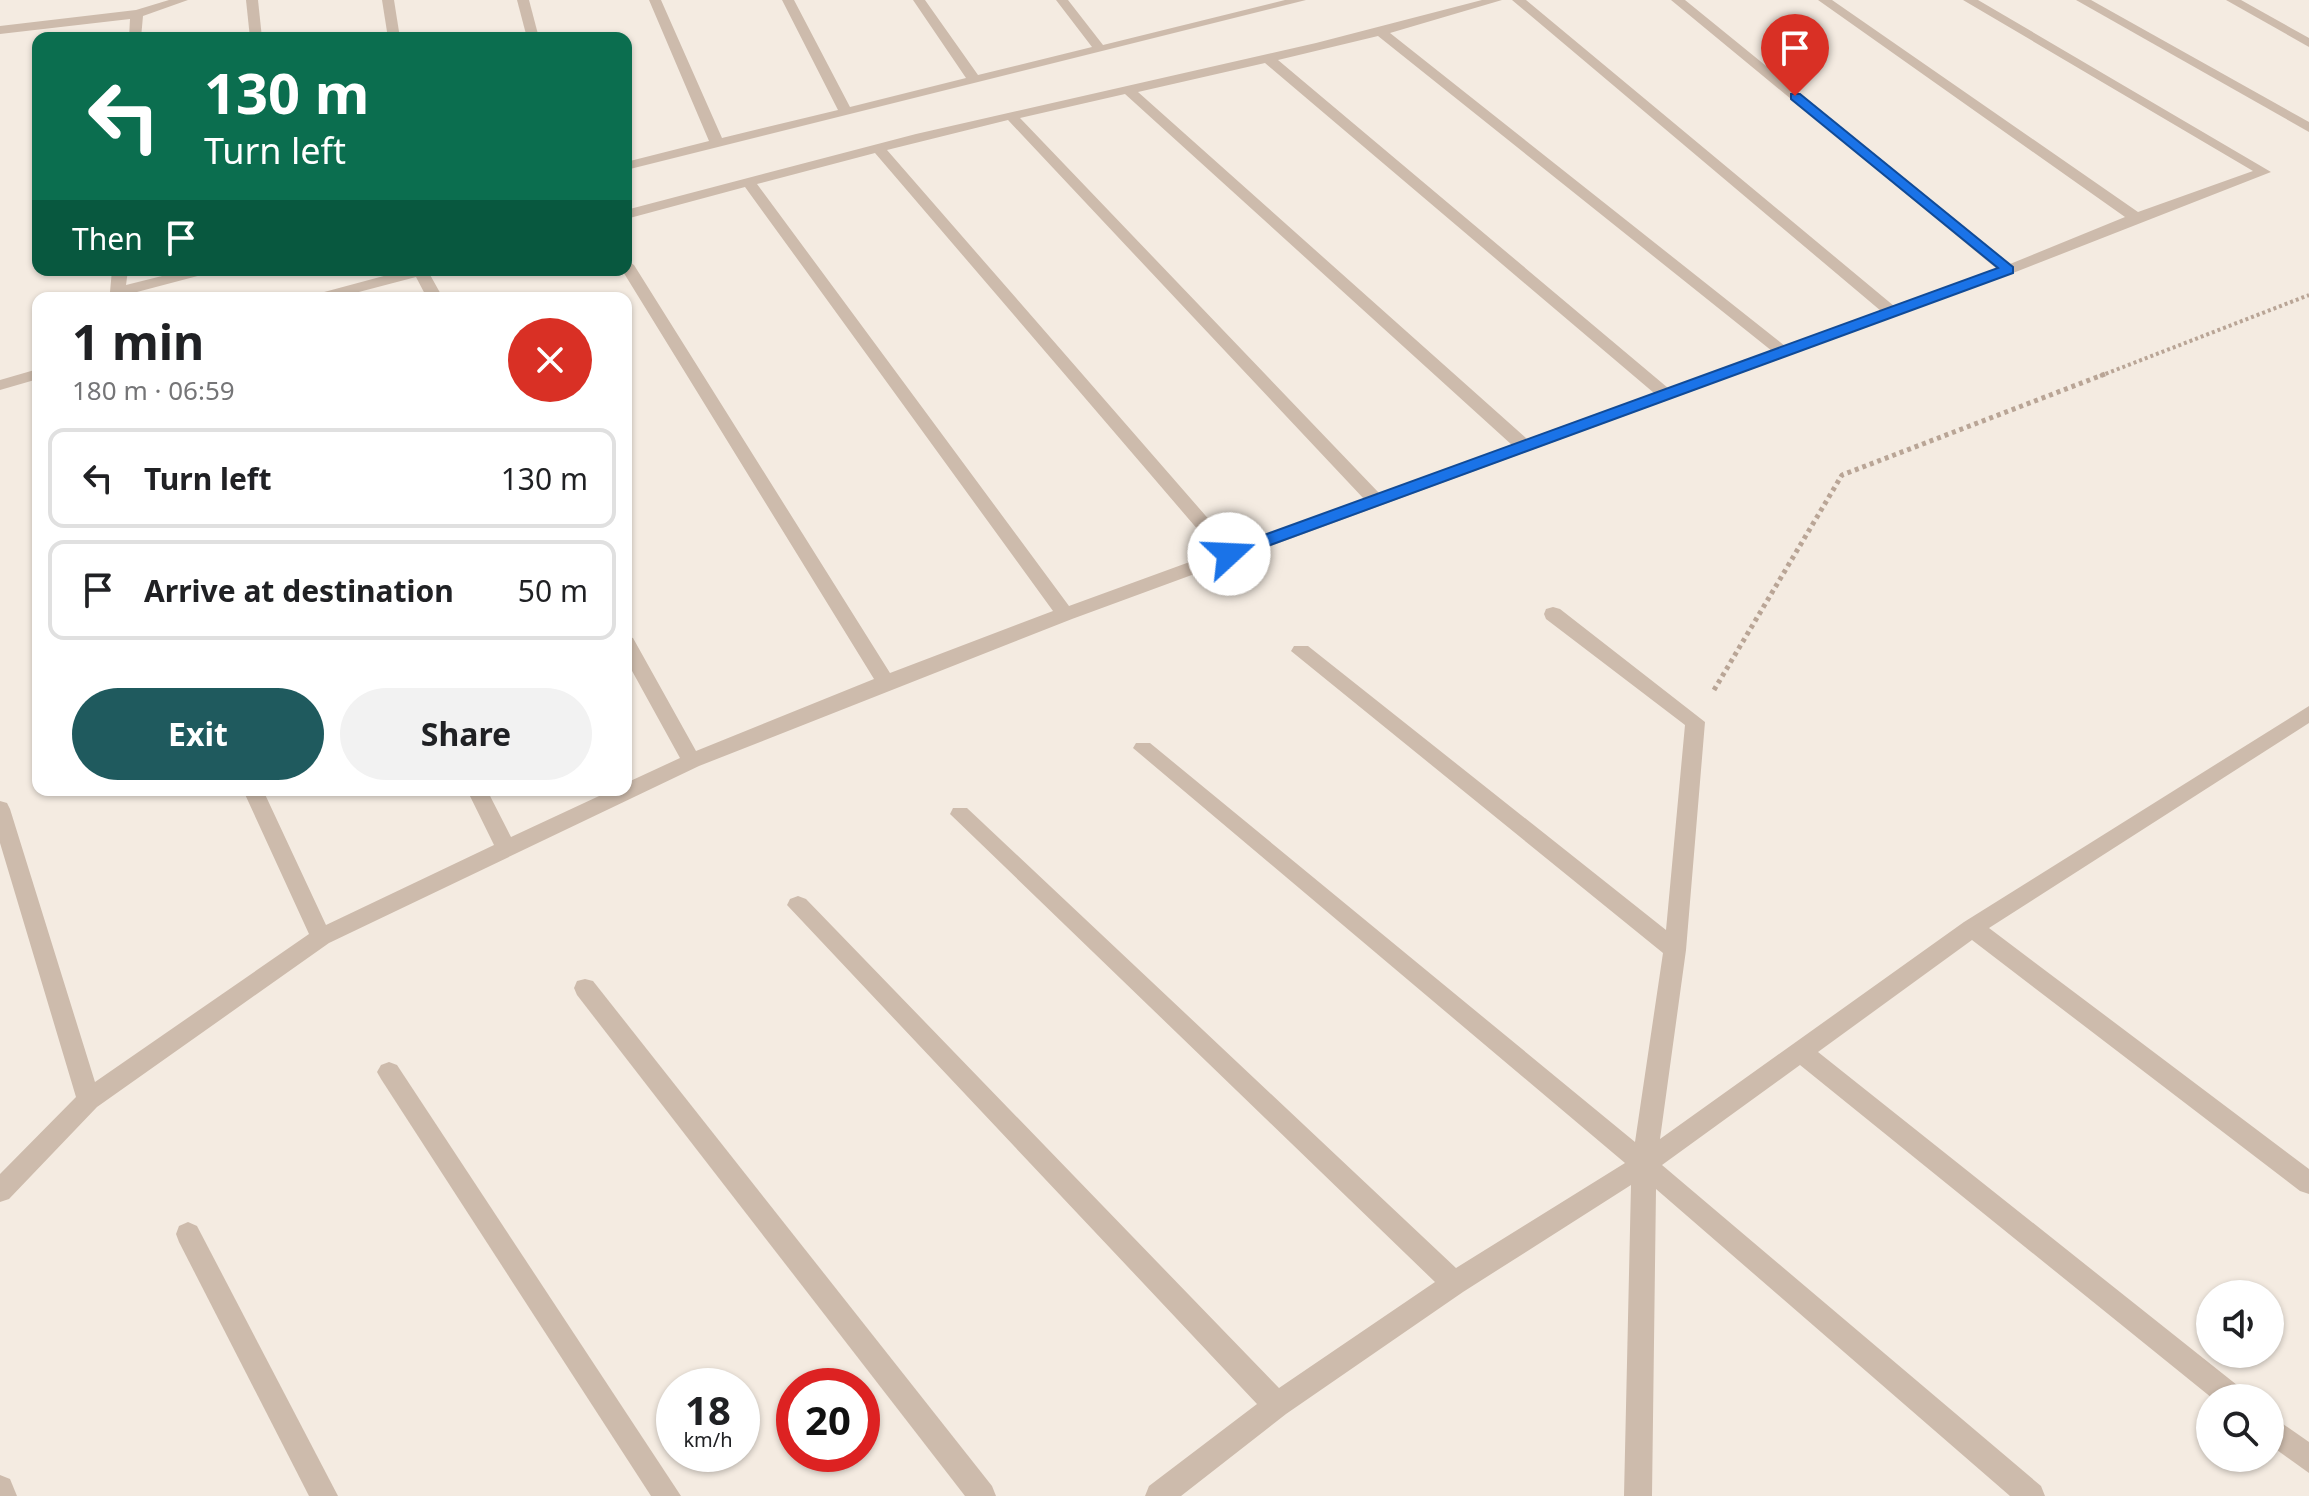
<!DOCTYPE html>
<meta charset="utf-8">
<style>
body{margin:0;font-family:"Noto Sans",sans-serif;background:#f2f2f2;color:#202124;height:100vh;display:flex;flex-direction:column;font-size:30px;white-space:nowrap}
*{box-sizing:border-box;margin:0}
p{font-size:26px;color:#757577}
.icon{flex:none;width:44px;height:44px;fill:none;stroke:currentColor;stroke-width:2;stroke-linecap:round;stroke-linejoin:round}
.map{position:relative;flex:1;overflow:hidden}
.panel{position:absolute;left:32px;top:292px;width:600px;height:504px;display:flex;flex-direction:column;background:#fff;border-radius:16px;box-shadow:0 2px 6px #0004}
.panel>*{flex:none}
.guide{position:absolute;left:32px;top:32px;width:600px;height:244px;border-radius:16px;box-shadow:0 2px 6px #0004;background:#0b6e4f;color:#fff;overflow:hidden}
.controls{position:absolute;left:2196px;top:1280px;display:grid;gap:16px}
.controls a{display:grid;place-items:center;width:88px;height:88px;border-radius:50%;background:#fff;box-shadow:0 2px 6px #0004;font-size:40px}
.speed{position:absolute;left:656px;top:1368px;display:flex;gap:16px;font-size:40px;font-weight:700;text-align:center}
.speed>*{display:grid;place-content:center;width:104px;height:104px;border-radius:50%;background:#fff;box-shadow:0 2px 6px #0004;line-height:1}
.speed small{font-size:20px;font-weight:400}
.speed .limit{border:12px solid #d22;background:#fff;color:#111}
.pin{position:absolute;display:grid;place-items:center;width:68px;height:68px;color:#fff;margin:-82px -34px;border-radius:50% 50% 50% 0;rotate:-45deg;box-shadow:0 0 8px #0007}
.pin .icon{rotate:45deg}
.me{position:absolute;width:88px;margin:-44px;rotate:70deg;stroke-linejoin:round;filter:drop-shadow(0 0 6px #0008)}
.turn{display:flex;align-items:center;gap:28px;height:168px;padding:0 40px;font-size:36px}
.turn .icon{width:104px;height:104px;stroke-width:2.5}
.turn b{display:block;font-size:56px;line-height:68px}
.then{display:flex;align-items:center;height:76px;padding:0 40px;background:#0003;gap:16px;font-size:30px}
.round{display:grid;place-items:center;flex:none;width:84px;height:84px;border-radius:42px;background:#f2f2f2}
.headline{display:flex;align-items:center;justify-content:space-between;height:136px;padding:0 40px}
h1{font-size:48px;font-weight:700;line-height:60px}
.button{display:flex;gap:16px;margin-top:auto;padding:16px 40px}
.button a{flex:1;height:92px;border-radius:48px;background:#1f5a5e;color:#fff;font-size:32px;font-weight:700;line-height:92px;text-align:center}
.button a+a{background:#f2f2f2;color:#202124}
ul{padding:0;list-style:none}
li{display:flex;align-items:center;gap:24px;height:100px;margin:0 16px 12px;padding:0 24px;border:4px solid #e0e0e0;border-radius:16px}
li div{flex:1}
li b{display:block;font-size:30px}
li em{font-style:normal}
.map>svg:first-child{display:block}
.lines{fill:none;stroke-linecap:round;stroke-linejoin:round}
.path-far1{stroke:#b9a596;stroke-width:4;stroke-dasharray:3 3;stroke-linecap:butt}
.path{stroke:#b9a596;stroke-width:5;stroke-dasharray:4 4;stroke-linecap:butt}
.lane{fill:#cdbbac;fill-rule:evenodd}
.route{fill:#1a73e8;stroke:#114b97;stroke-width:2}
</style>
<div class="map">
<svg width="2309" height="1496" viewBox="0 0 2309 1496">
<rect width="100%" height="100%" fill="#f4ebe1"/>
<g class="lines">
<!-- path-far1 -->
<polyline class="path-far1" points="2100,376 2309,295"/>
<!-- path -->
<polyline class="path" points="1714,690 1842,475 2105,374"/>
<!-- lane -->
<g class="lane">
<polygon points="169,0 188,0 143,16 141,38 129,38 130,19 0,34 0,26 136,10"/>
<polygon points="246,0 258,0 262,38 250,38"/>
<polygon points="382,0 394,0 400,38 388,38"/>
<polygon points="517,0 529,0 539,38 527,38"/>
<polygon points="649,0 661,0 722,138 838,110 782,0 794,0 850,107 966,78 913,0 925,0 978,75 1092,47 1056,0 1068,0 1103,45 1285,0 1306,0 626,170 626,162 709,141"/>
<path d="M1482,0H1502L1390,33L1785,346L1881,311L1512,0H1526L1894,306L1997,269L1671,0H1685L2010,264L2125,217L1818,0H1832L2138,212L2253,171L1963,0H1978L2271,172L2013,273L1072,619L699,766L329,943L97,1107L9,1199L0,1202V1174L76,1097L0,843V801L7,803L10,809L95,1082L309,934L243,790H263L326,925L494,845L467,790H487L511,837L612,790H626V783L680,758L626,660V636L633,638L696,751L874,679L622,270H626V260L634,265L890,673L1053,611L745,187L626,219V210L916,134L1316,43ZM1378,36L1772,351L1668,388L1278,60ZM1265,63L1654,393L1527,439L1138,92ZM1125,94L1512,445L1379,493L1020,118ZM1008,120L1364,499L1232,546L887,150ZM875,153L1217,552L1069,606L757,184Z"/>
<polygon points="2076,0 2091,0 2309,122 2309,132"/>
<polygon points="2226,0 2241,0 2309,38 2309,47"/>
<polygon points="112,270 128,270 126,285 186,270 212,270 209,273 118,297 110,292"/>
<polygon points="406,270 432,270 429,273 443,298 427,298 416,277 336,298 310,298 313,295"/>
<polygon points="38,369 38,379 0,390 0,380"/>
<polygon points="1553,607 1560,609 1705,722 1686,950 1660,1139 1964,922 2309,706 2309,723 1989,928 2309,1169 2309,1194 2300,1191 1972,940 1818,1052 2242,1389 2246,1398 2212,1398 1800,1065 1662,1165 2041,1486 2045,1496 2010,1496 1656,1189 1652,1496 1624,1496 1631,1185 1463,1292 1286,1414 1181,1496 1145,1496 1149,1486 1257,1404 787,905 790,899 798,896 806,899 1279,1388 1435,1282 950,814 953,808 967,808 1456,1268 1625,1163 1133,748 1136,743 1150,743 1635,1142 1663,953 1291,651 1294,646 1308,646 1666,930 1685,725 1546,619 1544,614 1546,609"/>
<polygon points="585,979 593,981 992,1486 996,1496 965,1496 577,995 574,988 577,981"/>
<polygon points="389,1062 397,1065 681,1496 651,1496 381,1079 377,1072 381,1065"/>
<polygon points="188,1222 197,1226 338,1496 309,1496 179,1242 176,1234 179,1226"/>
<polygon points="2270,1415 2309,1442 2309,1473 2270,1445"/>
<polygon points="0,1475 10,1479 17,1496 0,1496"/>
</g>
</g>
<!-- route -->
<polygon class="route" points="1791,94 1800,94 2013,267 2013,273 1235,558 1223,558 1221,554 1223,550 1998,268 1791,99"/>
</svg>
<div class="controls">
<a><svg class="icon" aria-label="sound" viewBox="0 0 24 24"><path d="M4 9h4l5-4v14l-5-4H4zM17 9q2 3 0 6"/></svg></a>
<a><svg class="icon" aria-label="search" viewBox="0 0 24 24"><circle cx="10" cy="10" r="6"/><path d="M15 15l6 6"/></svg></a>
</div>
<div class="speed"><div>18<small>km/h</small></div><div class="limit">20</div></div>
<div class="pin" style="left:1795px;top:96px;background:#d93025"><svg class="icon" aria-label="arrive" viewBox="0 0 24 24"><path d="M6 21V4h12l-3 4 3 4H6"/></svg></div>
<svg class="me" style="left:1229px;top:554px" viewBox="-20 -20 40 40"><circle r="19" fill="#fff"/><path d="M0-13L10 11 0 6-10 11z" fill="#1a73e8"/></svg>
<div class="guide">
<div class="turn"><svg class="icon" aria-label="left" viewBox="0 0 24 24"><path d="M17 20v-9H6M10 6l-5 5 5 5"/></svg><div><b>130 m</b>Turn left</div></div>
<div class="then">Then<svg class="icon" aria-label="arrive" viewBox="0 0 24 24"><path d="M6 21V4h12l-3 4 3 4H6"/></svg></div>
</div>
<section class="panel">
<div class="headline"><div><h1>1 min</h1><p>180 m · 06:59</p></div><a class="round" style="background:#d93025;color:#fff"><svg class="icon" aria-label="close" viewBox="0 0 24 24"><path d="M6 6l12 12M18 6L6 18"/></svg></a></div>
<ul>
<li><svg class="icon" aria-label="left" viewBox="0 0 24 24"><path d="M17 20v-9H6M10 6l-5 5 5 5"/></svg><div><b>Turn left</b></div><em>130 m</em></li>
<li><svg class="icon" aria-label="arrive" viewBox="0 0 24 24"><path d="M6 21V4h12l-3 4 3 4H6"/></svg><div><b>Arrive at destination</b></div><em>50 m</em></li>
</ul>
<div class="button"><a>Exit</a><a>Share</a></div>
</section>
</div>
